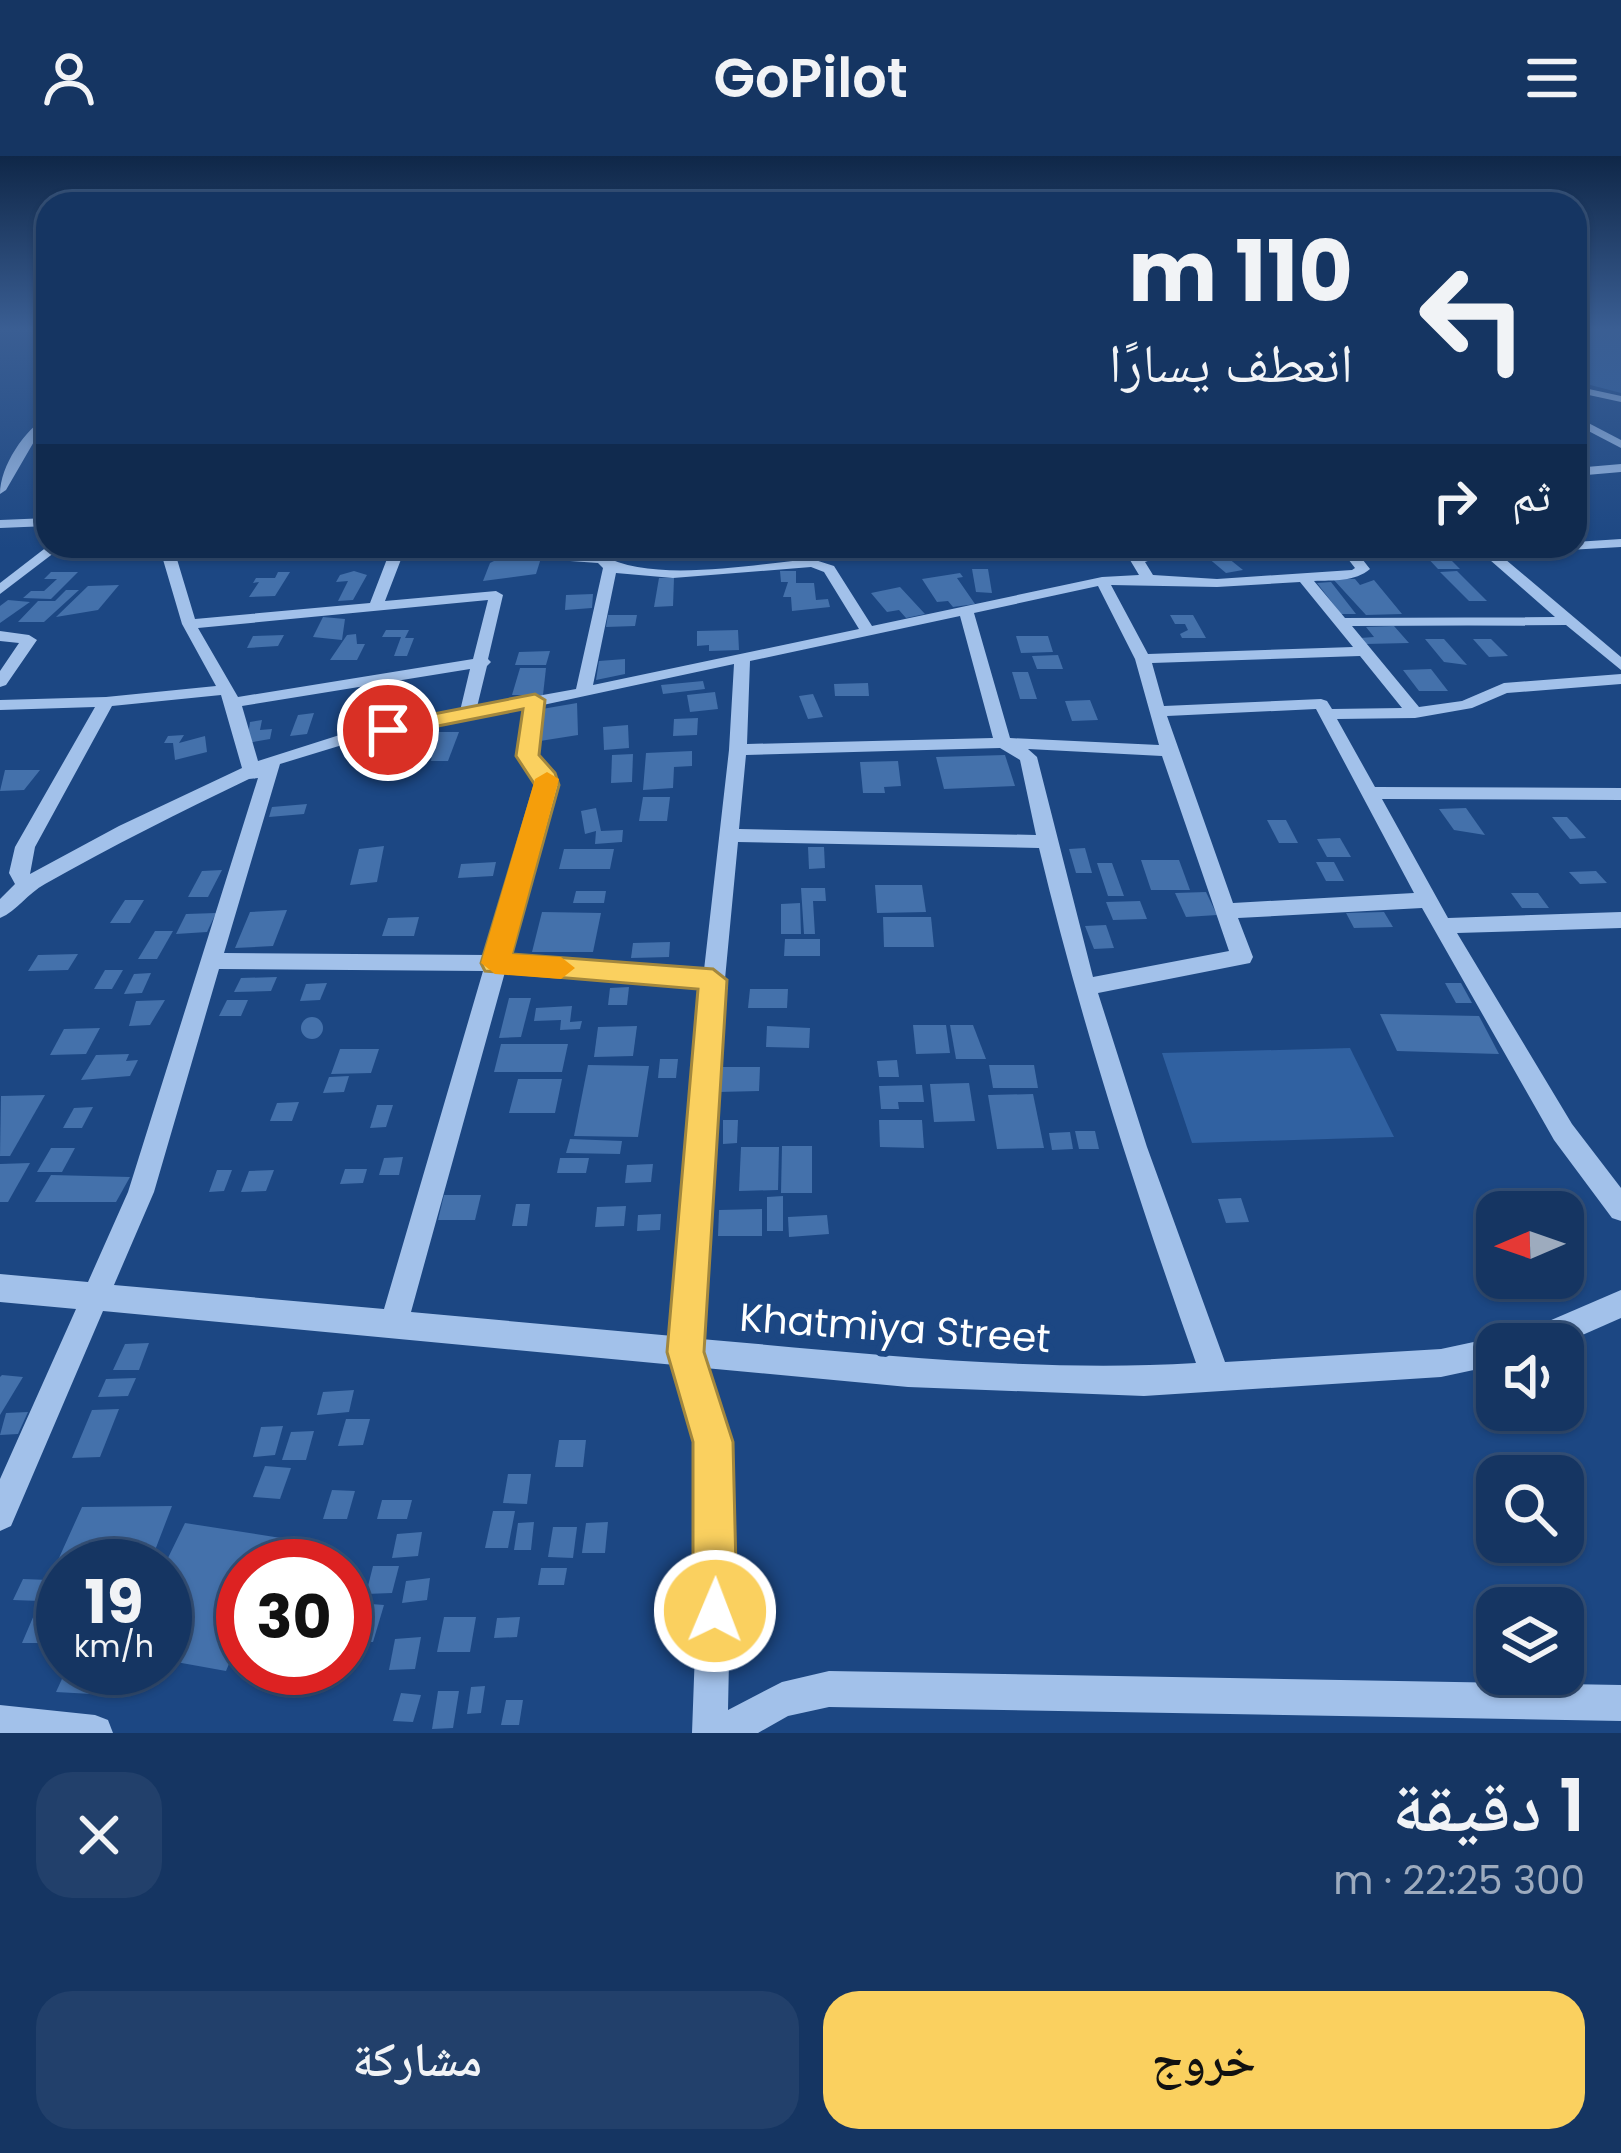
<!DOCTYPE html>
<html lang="ar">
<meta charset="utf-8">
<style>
body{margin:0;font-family:Poppins,"Noto Naskh Arabic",sans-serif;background:#22406b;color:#f1f3f6;direction:rtl;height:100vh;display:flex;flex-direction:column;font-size:45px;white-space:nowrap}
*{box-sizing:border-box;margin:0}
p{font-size:39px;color:#9dabbe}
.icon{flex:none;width:66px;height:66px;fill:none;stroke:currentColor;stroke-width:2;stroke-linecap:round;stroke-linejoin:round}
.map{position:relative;height:1577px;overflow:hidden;direction:ltr}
.sheet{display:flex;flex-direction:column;background:#153562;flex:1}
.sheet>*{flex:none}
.top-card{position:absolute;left:36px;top:36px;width:1551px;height:366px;border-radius:36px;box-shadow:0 3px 9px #0004,0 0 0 3px #345077;direction:rtl;background:#153562;color:#f1f3f6;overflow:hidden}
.needle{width:78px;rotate:268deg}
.buttons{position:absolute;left:1476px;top:1035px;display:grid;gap:24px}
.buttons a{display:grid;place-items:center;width:108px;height:108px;border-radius:24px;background:#153562;box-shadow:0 3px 9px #0004,0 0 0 3px #345077;font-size:60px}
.speed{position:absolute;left:36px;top:1383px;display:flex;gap:24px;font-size:60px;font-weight:700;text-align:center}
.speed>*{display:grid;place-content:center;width:156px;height:156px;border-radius:50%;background:#153562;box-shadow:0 3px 9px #0004,0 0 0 3px #345077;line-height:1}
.speed small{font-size:30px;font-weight:400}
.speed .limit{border:18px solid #d22;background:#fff;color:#111}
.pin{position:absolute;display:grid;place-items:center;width:102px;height:102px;color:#fff;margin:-51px;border:6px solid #fff;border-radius:50%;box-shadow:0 3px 12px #0007}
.me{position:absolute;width:132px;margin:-66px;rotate:1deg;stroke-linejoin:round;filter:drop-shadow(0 0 9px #0008)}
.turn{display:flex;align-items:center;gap:42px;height:252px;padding:0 36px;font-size:54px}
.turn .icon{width:156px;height:156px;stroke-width:2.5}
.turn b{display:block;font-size:84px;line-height:102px}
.then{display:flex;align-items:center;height:114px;padding:0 36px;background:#0003;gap:24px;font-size:45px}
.round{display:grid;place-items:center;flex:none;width:126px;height:126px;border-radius:36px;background:#22406b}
.headline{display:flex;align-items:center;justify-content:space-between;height:204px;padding:0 36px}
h1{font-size:72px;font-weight:600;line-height:90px}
.action{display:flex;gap:24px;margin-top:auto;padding:24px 36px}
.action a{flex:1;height:138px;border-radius:36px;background:#fad05f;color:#111;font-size:48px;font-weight:600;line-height:138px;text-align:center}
.action a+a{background:#22406b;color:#f1f3f6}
header{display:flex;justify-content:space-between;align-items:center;height:156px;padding:0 36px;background:#153562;font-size:54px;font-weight:600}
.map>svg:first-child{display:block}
.green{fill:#3061a1}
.building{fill:#4471ab}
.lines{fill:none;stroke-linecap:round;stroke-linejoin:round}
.minor{fill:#a2c1ea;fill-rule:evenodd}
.route{fill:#fad05f;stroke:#a2873e;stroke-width:3}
.slow{fill:#f59e0b}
.labels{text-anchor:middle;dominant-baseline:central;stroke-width:12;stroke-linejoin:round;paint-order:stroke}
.near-street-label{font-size:39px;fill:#fff;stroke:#1c4783}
</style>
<header><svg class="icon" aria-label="menu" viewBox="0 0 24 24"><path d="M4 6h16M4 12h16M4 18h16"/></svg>GoPilot<svg class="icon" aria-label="person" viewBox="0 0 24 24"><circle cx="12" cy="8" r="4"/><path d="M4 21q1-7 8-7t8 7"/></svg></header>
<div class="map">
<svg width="1621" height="1577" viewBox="0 0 1621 1577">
<rect width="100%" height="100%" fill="#1c4783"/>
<!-- green -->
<g class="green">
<polygon points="1575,172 1621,172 1621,237 1575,225"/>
<polygon points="1350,892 1394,981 1192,987 1162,897"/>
</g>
<!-- building -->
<g class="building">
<polygon points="1218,394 1243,414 1226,417 1201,396"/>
<polygon points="1423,397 1444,397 1460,413 1438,413"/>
<polygon points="541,402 536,418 483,425 490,407 498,403"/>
<polygon points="972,413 988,413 992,437 976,436"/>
<polygon points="354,415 367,419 353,444 338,445 348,425 336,426 340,419"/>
<polygon points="780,415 796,415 796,427 814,427 816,444 828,443 830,451 792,455 791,441 783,441 788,426 781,426"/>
<polygon points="1457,415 1487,445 1469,445 1440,416"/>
<polygon points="51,416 78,416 51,443 23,442 31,435 44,435 57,423 44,423"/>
<polygon points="278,416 290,416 275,440 249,441 259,426 253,427 256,422 275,422"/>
<polygon points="960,417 963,421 957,422 975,448 953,451 948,445 937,446 922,423"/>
<polygon points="659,422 674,422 673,450 654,451"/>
<polygon points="1333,423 1355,423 1360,429 1374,424 1402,458 1366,459"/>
<polygon points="1331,426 1356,458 1341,458 1317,427"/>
<polygon points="119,429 98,454 56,461 88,430"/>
<polygon points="900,431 925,458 906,462 899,454 887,456 871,437"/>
<polygon points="66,434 79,434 44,466 18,466 38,445 55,445"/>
<polygon points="593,438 592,452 565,454 566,439"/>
<polygon points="8,444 30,446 0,467 0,450"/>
<polygon points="608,459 637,459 635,470 606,471"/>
<polygon points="1170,459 1193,459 1206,482 1182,482 1180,478 1188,474 1185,468 1175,468"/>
<polygon points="323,461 345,463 342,484 313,481"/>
<polygon points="1394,470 1409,487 1365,488 1360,482 1374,481 1366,471"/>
<polygon points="386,474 409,474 405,482 414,482 407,500 394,500 401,481 382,481"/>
<polygon points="738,474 739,494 709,495 709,489 697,490 697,475"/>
<polygon points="356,478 357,488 365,488 357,504 330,504 347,479"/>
<polygon points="284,479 278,490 247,492 253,480"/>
<polygon points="1016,480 1048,480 1053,496 1021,497"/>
<polygon points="1425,483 1444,483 1467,509 1444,506"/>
<polygon points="1473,483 1491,483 1508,500 1489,501"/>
<polygon points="550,495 546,509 515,509 519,496"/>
<polygon points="1058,499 1063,513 1037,513 1032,500"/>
<polygon points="625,503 625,518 596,524 599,505"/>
<polygon points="520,512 546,512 543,539 512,539"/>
<polygon points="1431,513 1448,535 1419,535 1403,514"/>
<polygon points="1012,516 1028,516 1037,543 1020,543"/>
<polygon points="703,525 705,533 663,538 661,529"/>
<polygon points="868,527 869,540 835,540 834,528"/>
<polygon points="715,536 718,553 690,556 687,539"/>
<polygon points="813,538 823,561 808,563 799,540"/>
<polygon points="1090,544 1098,564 1072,565 1065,545"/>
<polygon points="577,547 578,579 540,585 542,553"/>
<polygon points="314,557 307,578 290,580 298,559"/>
<polygon points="698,562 697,579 673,580 674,563"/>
<polygon points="262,564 260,574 272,573 270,583 247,587 250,566"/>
<polygon points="628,569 629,592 604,594 603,571"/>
<polygon points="436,576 459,576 448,605 431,605"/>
<polygon points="184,579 179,587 205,580 207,596 175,604 173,587 164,587 168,580"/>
<polygon points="692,595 692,610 674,611 673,632 643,634 646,597"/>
<polygon points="633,598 632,626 611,627 612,599"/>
<polygon points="1005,599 1015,630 944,633 936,601"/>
<polygon points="898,605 901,630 884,631 885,637 863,637 860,606"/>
<polygon points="5,614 40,614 24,634 0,635"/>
<polygon points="643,641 670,641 667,665 639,665"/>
<polygon points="307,648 304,658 269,661 272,651"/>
<polygon points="596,652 601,675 623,674 622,686 595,688 596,675 585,678 581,655"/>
<polygon points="1466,652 1485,679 1454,674 1439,653"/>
<polygon points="1552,661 1567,661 1586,682 1570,683"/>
<polygon points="1267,664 1286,664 1298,687 1279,687"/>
<polygon points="1340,682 1351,701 1327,701 1317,683"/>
<polygon points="384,690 377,726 350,729 359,693"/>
<polygon points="808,691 824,691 825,712 809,713"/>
<polygon points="1085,692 1092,717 1076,717 1069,693"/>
<polygon points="564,693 614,693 610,713 559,713"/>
<polygon points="1141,704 1179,704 1190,734 1151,734"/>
<polygon points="496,706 493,720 458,722 461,708"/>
<polygon points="1316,706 1334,706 1344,725 1326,725"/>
<polygon points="1097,707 1112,707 1124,740 1108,740"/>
<polygon points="222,714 208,741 188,741 202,715"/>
<polygon points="1596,715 1607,727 1580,728 1569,716"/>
<polygon points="875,729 922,729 926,756 877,757"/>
<polygon points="801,732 825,732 826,745 813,745 815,778 804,778"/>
<polygon points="576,735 606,735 604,747 573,747"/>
<polygon points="1206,736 1217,759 1186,761 1175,737"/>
<polygon points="1511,737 1538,737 1549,752 1522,752"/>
<polygon points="125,744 144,744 130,767 110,767"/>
<polygon points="1140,745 1147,763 1113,764 1106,746"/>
<polygon points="800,747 801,778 781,778 781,748"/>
<polygon points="287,754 273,790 235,792 250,756"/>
<polygon points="542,756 601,757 593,796 532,796"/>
<polygon points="1384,756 1393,771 1354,772 1346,757"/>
<polygon points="216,757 207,776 176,778 186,758"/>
<polygon points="419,761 414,780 382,780 388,762"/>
<polygon points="883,761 931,761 934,791 884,791"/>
<polygon points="1106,769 1114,792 1094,793 1085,770"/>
<polygon points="155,775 173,775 157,803 138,803"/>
<polygon points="785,783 820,783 820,800 784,800"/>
<polygon points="670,786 669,801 631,802 633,787"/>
<polygon points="78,798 68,814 28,815 38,799"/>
<polygon points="105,814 123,814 112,833 94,833"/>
<polygon points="151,817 142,837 124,838 134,818"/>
<polygon points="277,821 271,835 234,836 241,822"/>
<polygon points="327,827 320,844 300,845 306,828"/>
<polygon points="1445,827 1461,827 1472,847 1456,847"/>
<polygon points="629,831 627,849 608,849 610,832"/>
<polygon points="750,833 788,833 787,852 748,852"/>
<polygon points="509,842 531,842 521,881 499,882"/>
<polygon points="165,844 150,869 129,870 136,845"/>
<polygon points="227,844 248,844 241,860 219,860"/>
<polygon points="572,850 570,866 582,865 580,873 560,874 561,864 534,865 536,852"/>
<polygon points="1380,858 1479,860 1499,898 1397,895"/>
<circle cx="312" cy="872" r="11"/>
<polygon points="913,869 946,869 950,897 916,898"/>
<polygon points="950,869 973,869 986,903 956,903"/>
<polygon points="637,870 633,900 594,901 598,871"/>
<polygon points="767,870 810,872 809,892 766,891"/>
<polygon points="100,872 86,898 50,899 64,873"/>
<polygon points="501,888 568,888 562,916 494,916"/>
<polygon points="340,893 379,893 371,917 331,918"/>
<polygon points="129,898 126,905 138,904 130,920 81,924 96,899"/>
<polygon points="660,903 678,903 676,922 658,922"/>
<polygon points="897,904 899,921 879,921 877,905"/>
<polygon points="588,909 649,910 638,981 574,980"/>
<polygon points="989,909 1034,909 1038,932 993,932"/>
<polygon points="719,911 760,911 759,935 718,936"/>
<polygon points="349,920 344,936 323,937 329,921"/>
<polygon points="518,923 562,923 555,957 509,957"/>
<polygon points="969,927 975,965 934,966 930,928"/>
<polygon points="922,929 924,946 898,946 899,953 881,953 879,930"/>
<polygon points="1033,938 1044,992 997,993 988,939"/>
<polygon points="45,939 10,1000 0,1000 1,940"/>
<polygon points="299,946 292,965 270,965 277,947"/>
<polygon points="377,949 393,949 386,971 370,972"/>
<polygon points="93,951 82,972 63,972 74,952"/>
<polygon points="723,964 738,964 737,987 723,988"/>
<polygon points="879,964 922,964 924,992 880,991"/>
<polygon points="1075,975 1095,975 1099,993 1079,993"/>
<polygon points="1070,976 1073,993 1052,994 1049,977"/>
<polygon points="570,983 622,985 620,998 566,997"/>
<polygon points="782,990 812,990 812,1037 781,1037"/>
<polygon points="741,991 779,991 778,1034 739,1035"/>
<polygon points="51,992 75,992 62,1016 37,1016"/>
<polygon points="403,1001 399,1019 379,1019 384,1002"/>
<polygon points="560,1002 589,1002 586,1017 557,1017"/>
<polygon points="30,1007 8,1046 0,1046 0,1008"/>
<polygon points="653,1008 651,1026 625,1027 627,1009"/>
<polygon points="345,1013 367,1013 363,1027 340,1028"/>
<polygon points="217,1014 232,1014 224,1035 209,1036"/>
<polygon points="274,1014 266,1035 241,1036 249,1015"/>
<polygon points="51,1019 130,1021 116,1046 35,1046"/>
<polygon points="444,1039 481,1039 475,1064 438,1064"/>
<polygon points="783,1040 783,1075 767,1075 767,1041"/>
<polygon points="1241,1042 1249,1066 1226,1067 1218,1043"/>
<polygon points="516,1048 530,1048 527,1070 512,1070"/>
<polygon points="626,1050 624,1070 595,1071 597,1051"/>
<polygon points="762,1053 762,1080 718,1080 719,1054"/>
<polygon points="661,1058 660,1074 637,1075 638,1059"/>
<polygon points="827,1059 829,1078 789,1081 788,1061"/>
<polygon points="149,1187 139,1214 113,1214 125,1188"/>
<polygon points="2,1219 23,1221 0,1259 0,1221"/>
<polygon points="136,1222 128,1240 98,1241 106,1223"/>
<polygon points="354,1234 349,1256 317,1259 323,1236"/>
<polygon points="119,1253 100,1301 72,1302 92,1254"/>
<polygon points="28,1256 18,1278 0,1279 6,1257"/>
<polygon points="346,1263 370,1263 363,1289 338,1290"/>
<polygon points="283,1270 275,1299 253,1301 261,1271"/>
<polygon points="314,1275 306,1304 282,1304 291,1276"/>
<polygon points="559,1284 586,1284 583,1311 555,1311"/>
<polygon points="265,1310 291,1312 280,1343 253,1341"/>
<polygon points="508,1318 531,1318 527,1348 503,1347"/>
<polygon points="332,1334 355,1335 347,1363 323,1363"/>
<polygon points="382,1344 412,1344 407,1363 377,1363"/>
<polygon points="172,1350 149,1410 63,1410 63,1487 22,1487 40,1445 13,1444 23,1423 49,1424 82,1351"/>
<polygon points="493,1355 515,1355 508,1392 485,1392"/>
<polygon points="534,1366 531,1394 514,1394 518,1367"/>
<polygon points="608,1366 605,1397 582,1397 586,1367"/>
<polygon points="185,1367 281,1382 270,1410 243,1410 243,1474 226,1515 165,1504 165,1408"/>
<polygon points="553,1371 577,1371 573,1402 548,1401"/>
<polygon points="422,1376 418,1400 392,1402 397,1378"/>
<polygon points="373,1410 399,1410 392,1437 366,1438"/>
<polygon points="541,1412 567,1412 564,1429 538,1429"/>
<polygon points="430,1422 427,1444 402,1447 406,1425"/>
<polygon points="358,1447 384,1449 373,1486 346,1485"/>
<polygon points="444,1461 476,1461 470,1496 437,1496"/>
<polygon points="520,1461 517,1481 494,1482 497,1462"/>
<polygon points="421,1481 415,1513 389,1514 395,1483"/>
<polygon points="67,1512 103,1512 92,1538 56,1536"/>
<polygon points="485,1530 481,1557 467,1558 471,1531"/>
<polygon points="438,1535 459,1535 453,1572 432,1573"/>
<polygon points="401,1537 421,1539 413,1566 393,1565"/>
<polygon points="506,1544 523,1544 519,1569 501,1569"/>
</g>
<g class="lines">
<!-- minor -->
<g class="minor">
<polygon points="1575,230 1621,240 1621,246 1575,236"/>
<path d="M48,260V269L39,277L6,334L0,338C0,310 25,273 48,260Z"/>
<polygon points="1575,260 1621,284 1621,292 1575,268"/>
<polygon points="1621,308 1621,316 1575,320 1575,312"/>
<polygon points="48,362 48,370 0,372 0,364"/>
<path d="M1621,383V391L1499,398L1621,501V514L1566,469L1352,470L1419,551L1462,545L1504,527L1621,518V528L1507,537L1472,552L1415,562L1337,563L1375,631L1621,632V644L1382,643L1448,762L1621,756V772L1457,777L1572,968L1621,1032V1065L1612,1062L1554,984L1422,752L1238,762L1253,801L1250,807L1098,837L1147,991L1225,1206L1441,1193L1497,1181L1508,1188H1497V1209L1441,1221L1144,1240L908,1231L705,1212L728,1286L732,1358L728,1554L782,1526L829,1515L1621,1529V1565L829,1551L788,1560L758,1577H692L700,1358L698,1286L675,1209L103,1155L11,1370L0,1375V1323L76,1153L0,1146V1118L88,1126L128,1036L258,622L249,623C180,656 112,690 45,728C28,737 17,755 0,762V743L15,728L9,717L15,691L95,551L0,554V544L106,541L216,530L182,468L159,390H173L195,463L370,447L392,390H468L602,399C652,428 753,408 812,403L834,410L872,470L1102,421L1139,419L1130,404L1132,401L1168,390H1189L1145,406L1153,419L1217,423L1352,414L1355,412L1338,390H1352L1370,413C1355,426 1333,424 1314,425L1345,462L1555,461L1474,390H1575V386ZM405,393L598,407L603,412L576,533L477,551L487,510L491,506L488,503L503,439L496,435L385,445ZM811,411L824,416L859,473L593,529L616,417L673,422ZM1300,426L1353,491L1148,498L1111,429L1217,431ZM1098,430L1135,503L1159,589L1010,582L974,457ZM488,444L473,503L238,541L198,472ZM960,460L993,582L747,588L750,505ZM1360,500L1402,552L1332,553L1327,545L1321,543L1164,550L1152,507ZM734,508L729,594L704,814L509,800L556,629L553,618L536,599L543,549ZM470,513L460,555L349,576L258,605L242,550ZM221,539L242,612L119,670L30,718L35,691L112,550ZM526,552L518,600L538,623V629L488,799L224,797L280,608L352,586ZM1316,553L1414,737L1233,747L1167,560ZM1000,592L1020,604L1036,679L739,673L746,599ZM1028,593L1162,600L1229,795L1093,821L1037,601ZM738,686L1039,692C1081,867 1136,1037 1196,1207C1032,1217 865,1197 701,1183L725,823ZM219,813L483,815L384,1153L114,1129L154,1036ZM505,816L703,831L673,1180L411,1156Z"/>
<polygon points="48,390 63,390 0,438 0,427"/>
<polygon points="0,475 29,479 37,484 6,529 0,531 0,515 19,487 0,485"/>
<polygon points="1621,1134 1621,1162 1562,1188 1515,1188 1519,1178"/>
<polygon points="0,1549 95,1559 108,1564 113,1577 0,1577"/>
</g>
</g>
<!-- sky -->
<linearGradient id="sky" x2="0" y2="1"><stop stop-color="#0f2748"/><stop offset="0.44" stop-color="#3a5e93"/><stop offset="1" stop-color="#3a5e93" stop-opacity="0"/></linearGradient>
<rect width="1621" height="393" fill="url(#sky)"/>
<!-- route -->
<polygon class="route" points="535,538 545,544 539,599 555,617 559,629 512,798 713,813 727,824 704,1196 733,1286 737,1455 730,1470 715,1477 699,1470 693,1455 693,1286 667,1196 698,833 485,815 481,807 535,629 516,600 523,553 388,580 378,574 388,567"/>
<!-- slow -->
<polygon class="slow" points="547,616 559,623 512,798 561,801 575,812 561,823 495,818 481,807 535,623"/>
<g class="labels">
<!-- near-street labels -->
<g class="near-street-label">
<text transform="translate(895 1172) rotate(4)">Khatmiya Street</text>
</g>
</g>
</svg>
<div class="buttons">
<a><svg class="needle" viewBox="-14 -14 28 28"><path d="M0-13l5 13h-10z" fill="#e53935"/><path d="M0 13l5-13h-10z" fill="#9dabbe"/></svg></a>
<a><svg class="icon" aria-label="sound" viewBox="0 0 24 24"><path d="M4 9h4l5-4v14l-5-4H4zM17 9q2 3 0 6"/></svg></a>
<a><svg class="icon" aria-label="search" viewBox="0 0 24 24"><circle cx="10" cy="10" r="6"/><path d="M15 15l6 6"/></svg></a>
<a><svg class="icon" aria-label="layers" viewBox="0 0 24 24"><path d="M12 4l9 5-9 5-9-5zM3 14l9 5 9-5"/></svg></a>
</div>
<div class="speed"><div>19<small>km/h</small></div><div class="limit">30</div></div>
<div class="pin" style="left:388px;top:574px;background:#d93025"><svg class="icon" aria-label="arrive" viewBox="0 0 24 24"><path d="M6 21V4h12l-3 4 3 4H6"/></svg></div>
<svg class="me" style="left:715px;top:1455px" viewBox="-20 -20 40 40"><circle r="17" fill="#fad05f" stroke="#fff" stroke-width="3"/><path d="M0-11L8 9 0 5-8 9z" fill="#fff"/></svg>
<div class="top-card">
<div class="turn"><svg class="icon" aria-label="left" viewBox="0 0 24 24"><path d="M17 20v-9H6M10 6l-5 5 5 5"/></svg><div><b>110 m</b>انعطف يسارًا</div></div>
<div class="then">ثم<svg class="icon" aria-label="right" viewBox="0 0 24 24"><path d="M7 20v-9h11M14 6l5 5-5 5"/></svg></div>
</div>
</div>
<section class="sheet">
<div class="headline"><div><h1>1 دقيقة</h1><p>300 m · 22:25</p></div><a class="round"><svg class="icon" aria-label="close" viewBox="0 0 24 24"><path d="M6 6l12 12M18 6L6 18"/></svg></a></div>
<div class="action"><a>خروج</a><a>مشاركة</a></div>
</section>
